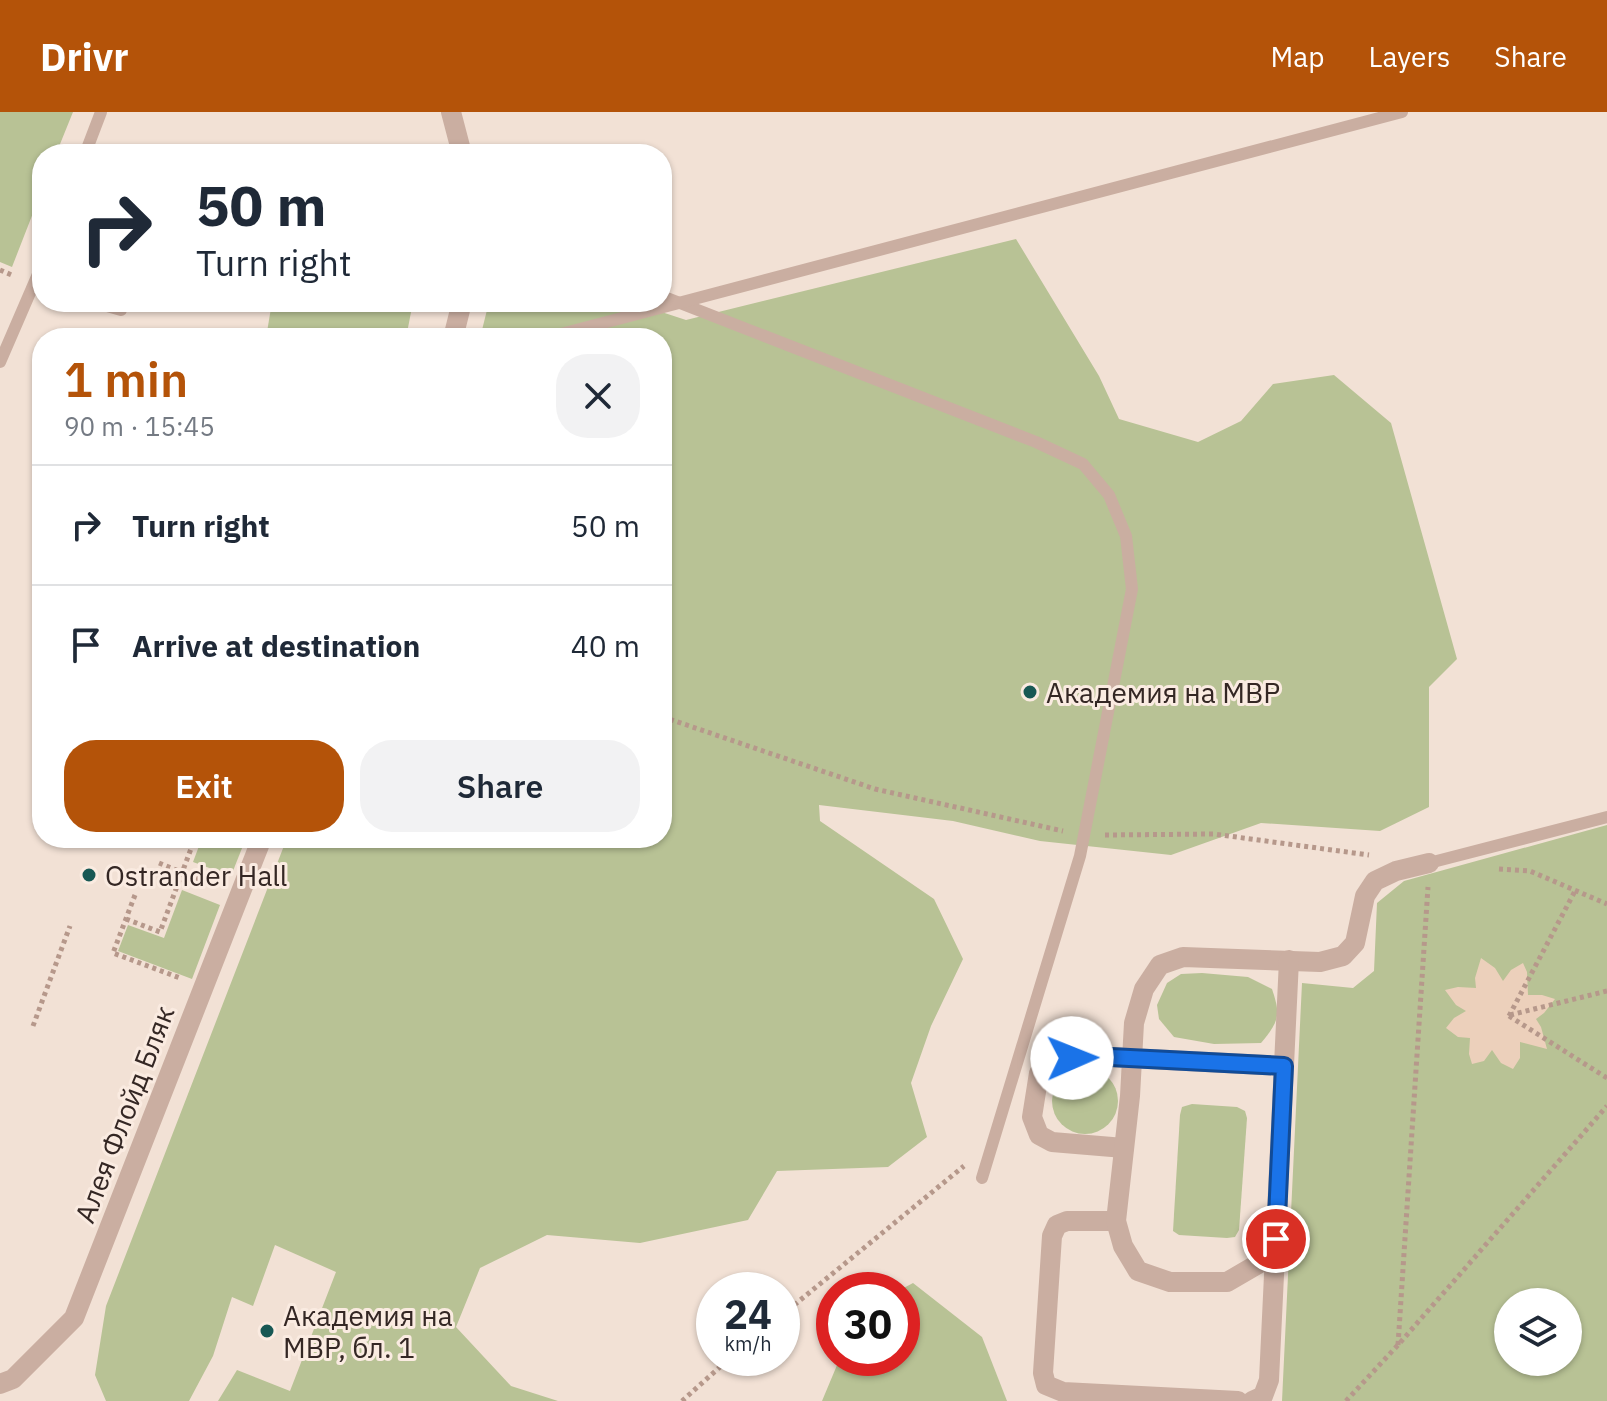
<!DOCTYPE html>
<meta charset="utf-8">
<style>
body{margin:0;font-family:"IBM Plex Sans",sans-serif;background:#f2f2f3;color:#1f2937;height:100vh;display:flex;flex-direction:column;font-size:30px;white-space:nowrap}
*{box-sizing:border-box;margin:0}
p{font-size:26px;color:#747a83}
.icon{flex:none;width:44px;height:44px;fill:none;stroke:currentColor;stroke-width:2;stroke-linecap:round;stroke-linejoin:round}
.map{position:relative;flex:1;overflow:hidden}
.details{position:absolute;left:32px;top:216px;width:640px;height:520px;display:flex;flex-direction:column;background:#fff;border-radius:32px;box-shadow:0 2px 6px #0004}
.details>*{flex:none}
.banner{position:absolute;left:32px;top:32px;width:640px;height:168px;border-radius:32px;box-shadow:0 2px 6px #0004;background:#fff;color:#1f2937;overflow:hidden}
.fabs{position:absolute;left:1494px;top:1176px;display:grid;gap:16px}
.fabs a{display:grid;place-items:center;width:88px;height:88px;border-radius:50%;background:#fff;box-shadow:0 2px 6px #0004;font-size:40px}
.speed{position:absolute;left:696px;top:1160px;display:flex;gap:16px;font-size:40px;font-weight:700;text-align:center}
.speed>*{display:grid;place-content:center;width:104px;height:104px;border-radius:50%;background:#fff;box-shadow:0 2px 6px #0004;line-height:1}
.speed small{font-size:20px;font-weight:400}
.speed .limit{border:12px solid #d22;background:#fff;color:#111}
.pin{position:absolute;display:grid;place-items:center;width:68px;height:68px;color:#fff;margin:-34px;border:4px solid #fff;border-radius:50%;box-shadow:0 2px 8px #0007}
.me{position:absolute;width:88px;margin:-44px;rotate:89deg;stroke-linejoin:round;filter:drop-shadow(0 0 6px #0008)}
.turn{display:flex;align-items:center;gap:28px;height:168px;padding:0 32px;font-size:36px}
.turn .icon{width:104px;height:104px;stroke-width:2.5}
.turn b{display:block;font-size:56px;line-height:68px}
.round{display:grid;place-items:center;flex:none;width:84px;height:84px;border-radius:32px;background:#f2f2f3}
.headline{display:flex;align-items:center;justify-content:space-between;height:136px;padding:0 32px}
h1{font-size:48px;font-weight:600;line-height:60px;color:#b45309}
.cta{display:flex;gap:16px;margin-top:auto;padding:16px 32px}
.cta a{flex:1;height:92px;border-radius:32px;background:#b45309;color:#fff;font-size:32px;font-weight:600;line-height:92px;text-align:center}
.cta a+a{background:#f2f2f3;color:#1f2937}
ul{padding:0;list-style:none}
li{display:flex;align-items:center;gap:24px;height:120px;padding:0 32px;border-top:2px solid #e0e1e3}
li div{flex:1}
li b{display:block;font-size:30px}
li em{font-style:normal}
header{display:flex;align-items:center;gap:48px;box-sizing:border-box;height:112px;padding:0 40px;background:#b45309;color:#fff}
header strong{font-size:38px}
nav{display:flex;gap:44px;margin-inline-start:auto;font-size:28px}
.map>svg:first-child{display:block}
.green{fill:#b8c295;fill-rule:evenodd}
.plaza{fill:#ecd0bb}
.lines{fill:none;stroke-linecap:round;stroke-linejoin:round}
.path{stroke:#b6988b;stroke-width:5;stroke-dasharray:4 4;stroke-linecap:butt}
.service{stroke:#caaea1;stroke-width:12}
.minor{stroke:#caaea1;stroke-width:20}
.route-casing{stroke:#114b97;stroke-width:20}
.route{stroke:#1a73e8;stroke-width:14}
.poi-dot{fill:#185854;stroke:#faebe1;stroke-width:3}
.labels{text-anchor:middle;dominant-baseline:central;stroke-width:6;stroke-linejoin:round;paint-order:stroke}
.poi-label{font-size:28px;fill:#342724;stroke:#faebe1;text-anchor:start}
.street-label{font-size:28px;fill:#342724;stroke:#faebe1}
</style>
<header>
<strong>Drivr</strong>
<nav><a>Map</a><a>Layers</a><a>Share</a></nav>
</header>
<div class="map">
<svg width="1607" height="1289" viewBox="0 0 1607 1289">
<rect width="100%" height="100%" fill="#f2e1d5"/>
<!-- green -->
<g class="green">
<polygon points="0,0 73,0 56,42 42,42 42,78 12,155 0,150"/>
<polygon points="1016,127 1099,264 1119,307 1198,330 1241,309 1273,272 1334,263 1391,311 1457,547 1429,575 1429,695 1380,719 1261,711 1171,743 1040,729 953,709 819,693 820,709 934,787 963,847 931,914 911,971 927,1025 888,1055 777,1059 748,1108 640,1131 547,1123 480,1156 456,1215 511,1274 558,1289 218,1289 237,1258 290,1279 336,1160 275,1133 253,1194 232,1185 213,1244 189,1289 106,1289 95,1263 106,1194 287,726 662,726 662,226 480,226 489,190 631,190 686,208"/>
<polygon points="272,190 413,190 406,226 266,226"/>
<path d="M1607,713V1289H1282L1302,871L1353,876L1374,859L1377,791L1404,769ZM1508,1190H1568V1250H1508Z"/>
<polygon points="202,726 246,726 231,764 193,750"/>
<polygon points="182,778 220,793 192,867 118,839 128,813 164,826"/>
<path d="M1202,861L1248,865L1272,877C1281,904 1279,909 1261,931L1214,932L1174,925L1159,907L1157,893L1167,871L1181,862Z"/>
<circle cx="1085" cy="989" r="33"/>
<polygon points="1192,992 1237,995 1245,999 1247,1006 1239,1118 1235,1125 1227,1126 1179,1123 1173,1119 1180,1003 1182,995"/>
<polygon points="913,1171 982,1225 1007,1289 822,1289 840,1246 902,1246 902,1178 900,1178"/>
</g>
<!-- plaza -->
<polygon class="plaza" points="1481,846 1495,856 1503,869 1511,858 1523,851 1527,860 1528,883 1542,883 1555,887 1544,901 1536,907 1541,915 1547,937 1520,930 1520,946 1513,957 1501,951 1492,938 1484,949 1472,952 1469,942 1470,926 1458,925 1446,916 1454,906 1466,899 1456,893 1445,878 1458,875 1476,876 1475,866"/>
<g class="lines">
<!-- path -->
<g class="path">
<polyline points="0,158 14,164"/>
<polyline points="662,607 669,607 875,677 1063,719"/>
<polyline points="1105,723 1214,722 1369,743"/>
<polyline points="159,751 216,774"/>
<polyline points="1499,757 1530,759 1607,792"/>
<polyline points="135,783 113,841 180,866"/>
<polyline points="126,807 160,820 195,726"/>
<polyline points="1510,903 1607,879"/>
<polyline points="1509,904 1575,779"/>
<polyline points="1509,904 1607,966"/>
<polyline points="33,914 70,814"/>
<polyline points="782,1203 964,1054"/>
<polyline points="1398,1233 1428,775"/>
<polyline points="682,1289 730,1246"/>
<polyline points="1346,1289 1398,1233 1607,994"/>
</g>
<!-- service -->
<g class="service">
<polyline points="85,42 101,0"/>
<polyline points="662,184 1036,330 1083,352 1109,383 1126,424 1132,477 1080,744 982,1066"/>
<polyline points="93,190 121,198"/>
<polyline points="546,226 1402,0"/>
<polyline points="0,250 42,153"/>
<polyline points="1429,751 1607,705"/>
</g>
<!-- minor -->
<g class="minor">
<polyline points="451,0 462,42"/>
<polyline points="453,226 462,190"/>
<polyline points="1124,1036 1052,1030 1039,1023 1032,1005 1039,961 1053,949 1091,944 1284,954"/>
<polyline points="1116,1109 1067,1109 1057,1113 1052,1124 1043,1261 1046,1273 1063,1280 1238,1289"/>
<polyline points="1276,1127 1258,1152 1227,1170 1170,1170 1138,1159 1123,1134 1116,1109 1130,984 1134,911 1144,877 1160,853 1183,845 1320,850 1343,844 1355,831 1365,784 1375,769 1396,759 1429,751"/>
<polyline points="0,1272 13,1267 74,1206 262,726"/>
<polyline points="1252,1289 1263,1284 1269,1268 1289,848"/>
</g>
</g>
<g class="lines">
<!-- route casing -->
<g class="route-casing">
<polyline id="route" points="1072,946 1091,944 1284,954 1276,1127"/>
</g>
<!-- route -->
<use href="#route" class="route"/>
</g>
<!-- markers -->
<g class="poi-dot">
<circle cx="1030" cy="580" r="8"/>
<circle cx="89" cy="763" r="8"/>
<circle cx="267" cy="1219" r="8"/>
</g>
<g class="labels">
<!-- poi labels -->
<g class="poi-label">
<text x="1046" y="580">Академия на МВР</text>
<text x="105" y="763">Ostrander Hall</text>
<text x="283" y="1203">Академия на<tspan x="283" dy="32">МВР, бл. 1</tspan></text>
</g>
<!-- street labels -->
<g class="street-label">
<text transform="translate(124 1002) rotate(-69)">Алея Флойд Бляк</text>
</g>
</g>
</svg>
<div class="fabs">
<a><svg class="icon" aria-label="layers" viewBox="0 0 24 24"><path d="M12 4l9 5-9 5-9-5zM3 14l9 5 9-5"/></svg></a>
</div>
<div class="speed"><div>24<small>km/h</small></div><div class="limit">30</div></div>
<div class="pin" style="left:1276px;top:1127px;background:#d93025"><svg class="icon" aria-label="arrive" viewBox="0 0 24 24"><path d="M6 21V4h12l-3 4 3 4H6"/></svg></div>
<svg class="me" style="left:1072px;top:946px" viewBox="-20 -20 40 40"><circle r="19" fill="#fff"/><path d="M0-13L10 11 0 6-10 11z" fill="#1a73e8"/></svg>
<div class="banner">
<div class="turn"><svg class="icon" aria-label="right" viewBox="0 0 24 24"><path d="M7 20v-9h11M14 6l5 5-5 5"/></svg><div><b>50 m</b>Turn right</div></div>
</div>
<section class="details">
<div class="headline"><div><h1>1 min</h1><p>90 m · 15:45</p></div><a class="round"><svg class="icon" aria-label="close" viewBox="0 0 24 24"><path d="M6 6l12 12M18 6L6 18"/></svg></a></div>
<ul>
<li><svg class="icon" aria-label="right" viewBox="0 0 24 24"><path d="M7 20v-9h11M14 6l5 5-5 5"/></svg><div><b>Turn right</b></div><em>50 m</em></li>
<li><svg class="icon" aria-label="arrive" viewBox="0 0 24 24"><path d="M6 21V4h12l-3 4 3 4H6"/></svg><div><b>Arrive at destination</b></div><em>40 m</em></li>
</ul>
<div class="cta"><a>Exit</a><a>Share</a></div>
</section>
</div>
